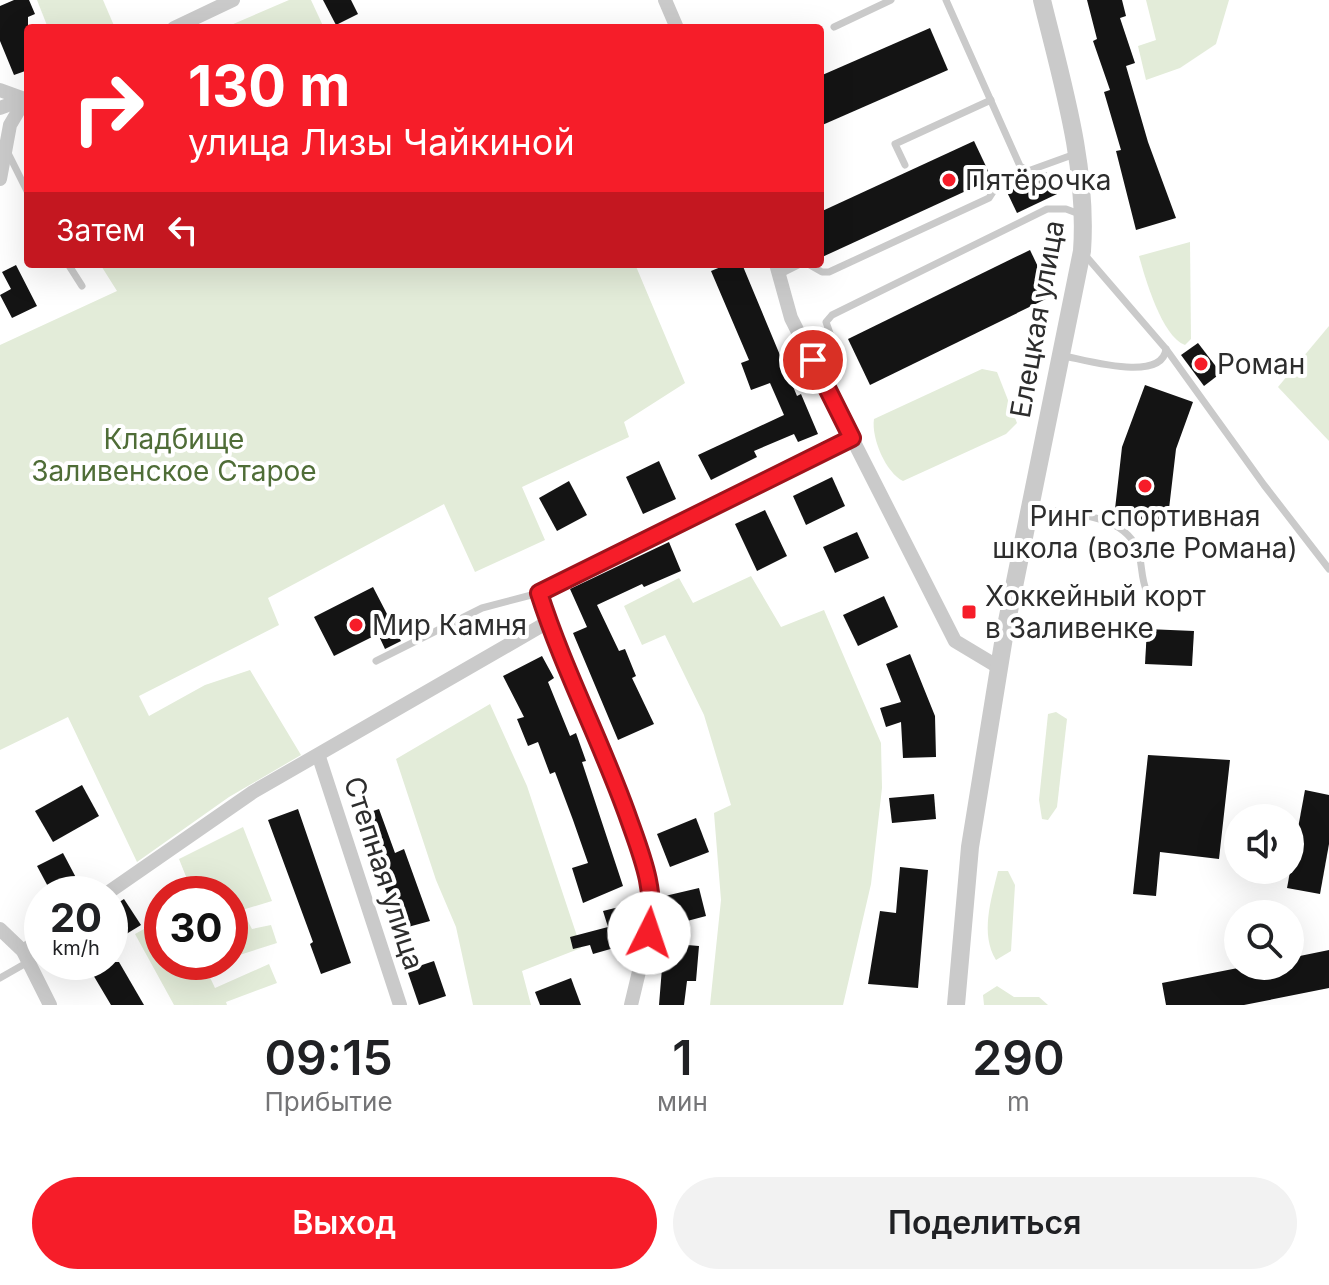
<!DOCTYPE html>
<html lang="ru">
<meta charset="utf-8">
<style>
body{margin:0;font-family:Inter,sans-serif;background:#f2f2f2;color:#202124;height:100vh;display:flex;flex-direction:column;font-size:30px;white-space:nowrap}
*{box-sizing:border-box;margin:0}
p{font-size:26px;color:#757577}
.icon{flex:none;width:44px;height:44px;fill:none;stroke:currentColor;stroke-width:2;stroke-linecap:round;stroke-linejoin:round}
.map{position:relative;height:1005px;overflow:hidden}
.drawer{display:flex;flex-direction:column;background:#fff;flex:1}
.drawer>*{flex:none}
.hud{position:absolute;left:24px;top:24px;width:800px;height:244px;border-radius:8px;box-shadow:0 8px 32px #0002;background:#f61d29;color:#fff;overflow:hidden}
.buttons{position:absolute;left:1224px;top:804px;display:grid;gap:16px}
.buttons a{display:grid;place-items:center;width:80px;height:80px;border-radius:50%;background:#fff;box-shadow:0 8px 32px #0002;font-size:40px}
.speed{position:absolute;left:24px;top:876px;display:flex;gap:16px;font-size:40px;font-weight:700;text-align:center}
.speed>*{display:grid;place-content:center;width:104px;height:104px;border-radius:50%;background:#fff;box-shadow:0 8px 32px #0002;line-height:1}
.speed small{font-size:20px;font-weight:400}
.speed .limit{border:12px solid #d22;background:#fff;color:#111}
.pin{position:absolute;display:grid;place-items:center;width:68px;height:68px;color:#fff;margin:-34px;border:4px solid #fff;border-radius:50%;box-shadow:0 2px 8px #0007}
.me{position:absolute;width:88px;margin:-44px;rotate:4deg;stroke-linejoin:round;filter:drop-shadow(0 0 6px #0008)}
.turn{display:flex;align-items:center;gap:28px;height:168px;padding:0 32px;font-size:36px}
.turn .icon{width:104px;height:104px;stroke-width:2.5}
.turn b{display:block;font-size:56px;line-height:68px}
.then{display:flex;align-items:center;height:76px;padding:0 32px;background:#0003;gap:16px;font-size:30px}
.eta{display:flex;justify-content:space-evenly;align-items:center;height:136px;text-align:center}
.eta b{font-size:48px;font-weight:600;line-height:56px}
.action{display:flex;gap:16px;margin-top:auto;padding:16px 32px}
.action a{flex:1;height:92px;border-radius:48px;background:#f61d29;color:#fff;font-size:32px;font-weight:600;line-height:92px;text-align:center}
.action a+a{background:#f2f2f2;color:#202124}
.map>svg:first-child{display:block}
.green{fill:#e3ecd9}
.building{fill:#141414}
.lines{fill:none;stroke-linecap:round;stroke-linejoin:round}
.service{stroke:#cacaca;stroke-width:7}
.minor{stroke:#cacaca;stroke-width:14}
.tertiary{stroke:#cacaca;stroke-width:18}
.route-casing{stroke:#a0131b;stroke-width:20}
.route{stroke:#f61d29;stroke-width:14}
.poi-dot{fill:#f61d29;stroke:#fff;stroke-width:3}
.labels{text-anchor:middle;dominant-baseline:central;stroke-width:8;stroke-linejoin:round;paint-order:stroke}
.poi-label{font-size:28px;fill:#2d2d2d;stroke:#fff;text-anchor:start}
.street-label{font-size:28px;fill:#2d2d2d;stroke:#fff}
.park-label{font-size:28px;fill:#4f6d37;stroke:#fff}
</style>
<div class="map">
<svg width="1329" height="1005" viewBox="0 0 1329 1005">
<rect width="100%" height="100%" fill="#fff"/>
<!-- green -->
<g class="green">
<polygon points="37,0 103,0 115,28 48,28"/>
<polygon points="289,0 311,0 324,28 224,28"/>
<polygon points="1146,0 1229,0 1216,44 1180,68 1146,80 1138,46 1156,40"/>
<path d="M1190,242L1191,339L1185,345C1162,337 1145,278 1139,256Z"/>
<polygon points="100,264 635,264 685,383 624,422 629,437 522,487 545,540 475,572 444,504 268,598 279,625 139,696 149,716 205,685 250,670 301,755 229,797 137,862 68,717 0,750 0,345 117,291"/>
<polygon points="1329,326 1329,441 1278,387"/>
<path d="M982,369L997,372L1017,423L1006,434L903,481C886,473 871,438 874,419Z"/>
<polygon points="751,576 781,627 824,610 881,743 882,788 871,884 843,1005 710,1005 721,900 714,813 731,805 704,715 665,635 642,645 624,606 679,578 693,603"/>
<polygon points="490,704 527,786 581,948 522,971 531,1005 473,1005 456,927 436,880 396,759"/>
<polygon points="1056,712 1067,719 1057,807 1048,820 1042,819 1039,800 1048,714"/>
<polygon points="243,827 272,901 242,910 252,929 271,925 277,943 230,958 230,894 193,894 179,859"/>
<path d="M998,871H1008L1015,885L1011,951L996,960C980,934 991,900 998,871Z"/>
<polygon points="162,919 162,962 218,962 205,967 215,988 269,964 277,983 226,1002 227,1005 174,1005 135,934"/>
<polygon points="997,986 1014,997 1039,997 1048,1005 984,1005 983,995"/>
</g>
<!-- building -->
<g class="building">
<polygon points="14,0 29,0 35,14 28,17 28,70 14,75 0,41 0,6"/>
<polygon points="323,0 351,0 358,14 336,25"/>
<polygon points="1087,0 1122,0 1126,16 1120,18 1135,63 1126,66 1148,142 1176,218 1136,230 1116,151 1121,150 1104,92 1110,90 1093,41 1097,39"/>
<polygon points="930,28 948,70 820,126 820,76"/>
<polygon points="974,141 992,179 820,258 820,212"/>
<polygon points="1046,172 1057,194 1017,213 1006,190"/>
<polygon points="1030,250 1052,296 870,385 848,339"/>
<polygon points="728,264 742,264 797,396 801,394 818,434 798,442 794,434 754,451 757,457 711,480 698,455 784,415 770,383 751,390 741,363 749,360 711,271"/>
<polygon points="16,265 37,306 12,318 0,295 11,289 2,272"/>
<polygon points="1198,343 1221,373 1204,386 1181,355"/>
<polygon points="1145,385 1193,402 1176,449 1167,526 1114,518 1122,447"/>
<polygon points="659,461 676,499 643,514 626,477"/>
<polygon points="832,477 845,506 806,525 793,496"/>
<polygon points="569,481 587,515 557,531 539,498"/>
<polygon points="765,510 787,556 757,571 735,524"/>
<polygon points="857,532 869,558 835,573 823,547"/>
<polygon points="669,542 681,571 644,587 642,584 597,605 619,651 625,649 636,676 632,678 654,724 618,740 573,633 587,627 570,589"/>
<polygon points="373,587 401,641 385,649 378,634 334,656 314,617"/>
<polygon points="884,596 898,627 858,646 843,615"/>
<polygon points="1147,629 1194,631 1192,666 1145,664"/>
<polygon points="910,654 935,716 936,757 903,758 901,722 886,727 880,708 901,702 886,664"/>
<polygon points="542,656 554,678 548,682 570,736 576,733 586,761 582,762 623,886 583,903 572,868 588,863 573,820 555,772 550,774 538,742 528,746 517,719 524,717 503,676"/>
<polygon points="1148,755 1230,760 1219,859 1160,852 1156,896 1133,894"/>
<polygon points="82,785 99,816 53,842 35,811"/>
<polygon points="1305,790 1329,795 1329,844 1320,894 1287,888"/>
<polygon points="934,794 936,819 892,823 889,798"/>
<polygon points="298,809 351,963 321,974 310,944 313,942 268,820"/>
<polygon points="379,809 395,853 404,849 430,921 397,930 386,891 356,817"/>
<polygon points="696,818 709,852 670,867 657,834"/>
<polygon points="63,853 82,889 73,894 52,894 37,866"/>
<polygon points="900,867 928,870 918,988 868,984 880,911 896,913"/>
<polygon points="699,888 706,916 672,925 665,896"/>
<polygon points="124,899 141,925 110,944 110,908"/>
<polygon points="631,904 638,933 615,939 635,942 593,954 590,945 573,949 570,937 608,927 603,911"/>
<polygon points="664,943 699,946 696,981 687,981 684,1005 659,1005"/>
<polygon points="1329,950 1329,988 1244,1005 1166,1005 1162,983 1248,966 1290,966 1290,958"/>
<polygon points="434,961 446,996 419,1005 407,970"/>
<polygon points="99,962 119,962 144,1005 111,1005 89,968"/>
<polygon points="571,978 581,1005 540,1005 535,992"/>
</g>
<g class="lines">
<!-- service -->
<g class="service">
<polyline points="946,0 1020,166 1028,171 1075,154"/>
<polyline points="834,27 891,0"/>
<polyline points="8,153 28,193"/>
<polyline points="905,165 895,144 991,100"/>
<polyline points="1085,255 1166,349 1264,485 1329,569"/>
<polyline points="68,264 82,286"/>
<polyline points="808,264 822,272 829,272 989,198 1000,181 1023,169"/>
<polyline points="780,274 800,264"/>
<path d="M1064,356C1086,360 1162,383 1166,349"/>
<polyline points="813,360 831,349 833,342 826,322 832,315 1047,209 1066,209 1082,215"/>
<path d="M1033,508C1066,514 1120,512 1137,548C1143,562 1140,577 1147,592L1153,594"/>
<polyline points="376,661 482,608 539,593"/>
<polyline points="0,978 28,962"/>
</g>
<!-- minor -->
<g class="minor">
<polyline points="665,0 677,28"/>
<polyline points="174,28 233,0"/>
<polyline points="0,90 22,98"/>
<polyline points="0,108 24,99"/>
<polyline points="0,179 10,125 26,98"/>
<polyline points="776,264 791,318 955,641 1000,668"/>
<polyline points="319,757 400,1005"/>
<polyline points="106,894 253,792 548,622"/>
<polyline points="0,929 23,951 50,1005"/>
<polyline points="23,951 42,938"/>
<polyline points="631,1005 653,913 652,891 605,751 548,622 539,593 852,438"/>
</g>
<!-- tertiary -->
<path class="tertiary" d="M956,1005L970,847L1005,631L1082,251C1088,166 1062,82 1042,0"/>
</g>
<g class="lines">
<!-- route casing -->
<g class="route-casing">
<path id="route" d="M649,933C657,890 641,854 627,814C600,739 563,668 539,593L852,438L813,360"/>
</g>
<!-- route -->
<use href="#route" class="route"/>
</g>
<!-- markers -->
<g class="poi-dot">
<circle cx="949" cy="180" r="8"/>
<circle cx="1201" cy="364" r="8"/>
<circle cx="1145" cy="486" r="8"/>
<rect x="961" y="604" width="16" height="16" rx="4"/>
<circle cx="356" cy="625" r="8"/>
</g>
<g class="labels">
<!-- poi labels -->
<g class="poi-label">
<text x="965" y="180">Пятёрочка</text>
<text x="1217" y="364">Роман</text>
<text x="1145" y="516" text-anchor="middle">Ринг спортивная<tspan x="1145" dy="32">школа (возле Романа)</tspan></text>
<text x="985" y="596">Хоккейный корт<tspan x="985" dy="32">в Заливенке</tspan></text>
<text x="372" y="625">Мир Камня</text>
</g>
<!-- street labels -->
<g class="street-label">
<text transform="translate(1037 319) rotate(-80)">Елецкая улица</text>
<text transform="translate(384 873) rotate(72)">Степная улица</text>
</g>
<!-- park labels -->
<g class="park-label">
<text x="174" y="439">Кладбище<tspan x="174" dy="32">Заливенское Старое</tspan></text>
</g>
</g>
</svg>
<div class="buttons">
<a><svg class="icon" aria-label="sound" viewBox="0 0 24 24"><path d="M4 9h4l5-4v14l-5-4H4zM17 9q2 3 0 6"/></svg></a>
<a><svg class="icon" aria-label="search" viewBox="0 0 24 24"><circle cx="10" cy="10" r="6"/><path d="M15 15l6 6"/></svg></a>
</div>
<div class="speed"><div>20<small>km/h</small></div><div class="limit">30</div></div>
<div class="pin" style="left:813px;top:360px;background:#d93025"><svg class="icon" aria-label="arrive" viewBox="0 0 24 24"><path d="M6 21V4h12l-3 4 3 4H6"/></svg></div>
<svg class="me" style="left:649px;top:933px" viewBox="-20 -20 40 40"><circle r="19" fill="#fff"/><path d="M0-13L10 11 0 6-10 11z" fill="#f61d29"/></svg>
<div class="hud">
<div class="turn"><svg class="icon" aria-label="right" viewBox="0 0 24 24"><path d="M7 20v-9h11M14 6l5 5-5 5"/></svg><div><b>130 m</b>улица Лизы Чайкиной</div></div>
<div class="then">Затем<svg class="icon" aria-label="left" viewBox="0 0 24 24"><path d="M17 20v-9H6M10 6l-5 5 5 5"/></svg></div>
</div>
</div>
<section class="drawer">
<div class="eta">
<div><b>09:15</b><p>Прибытие</p></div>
<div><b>1</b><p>мин</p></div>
<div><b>290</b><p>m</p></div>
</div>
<div class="action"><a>Выход</a><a>Поделиться</a></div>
</section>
